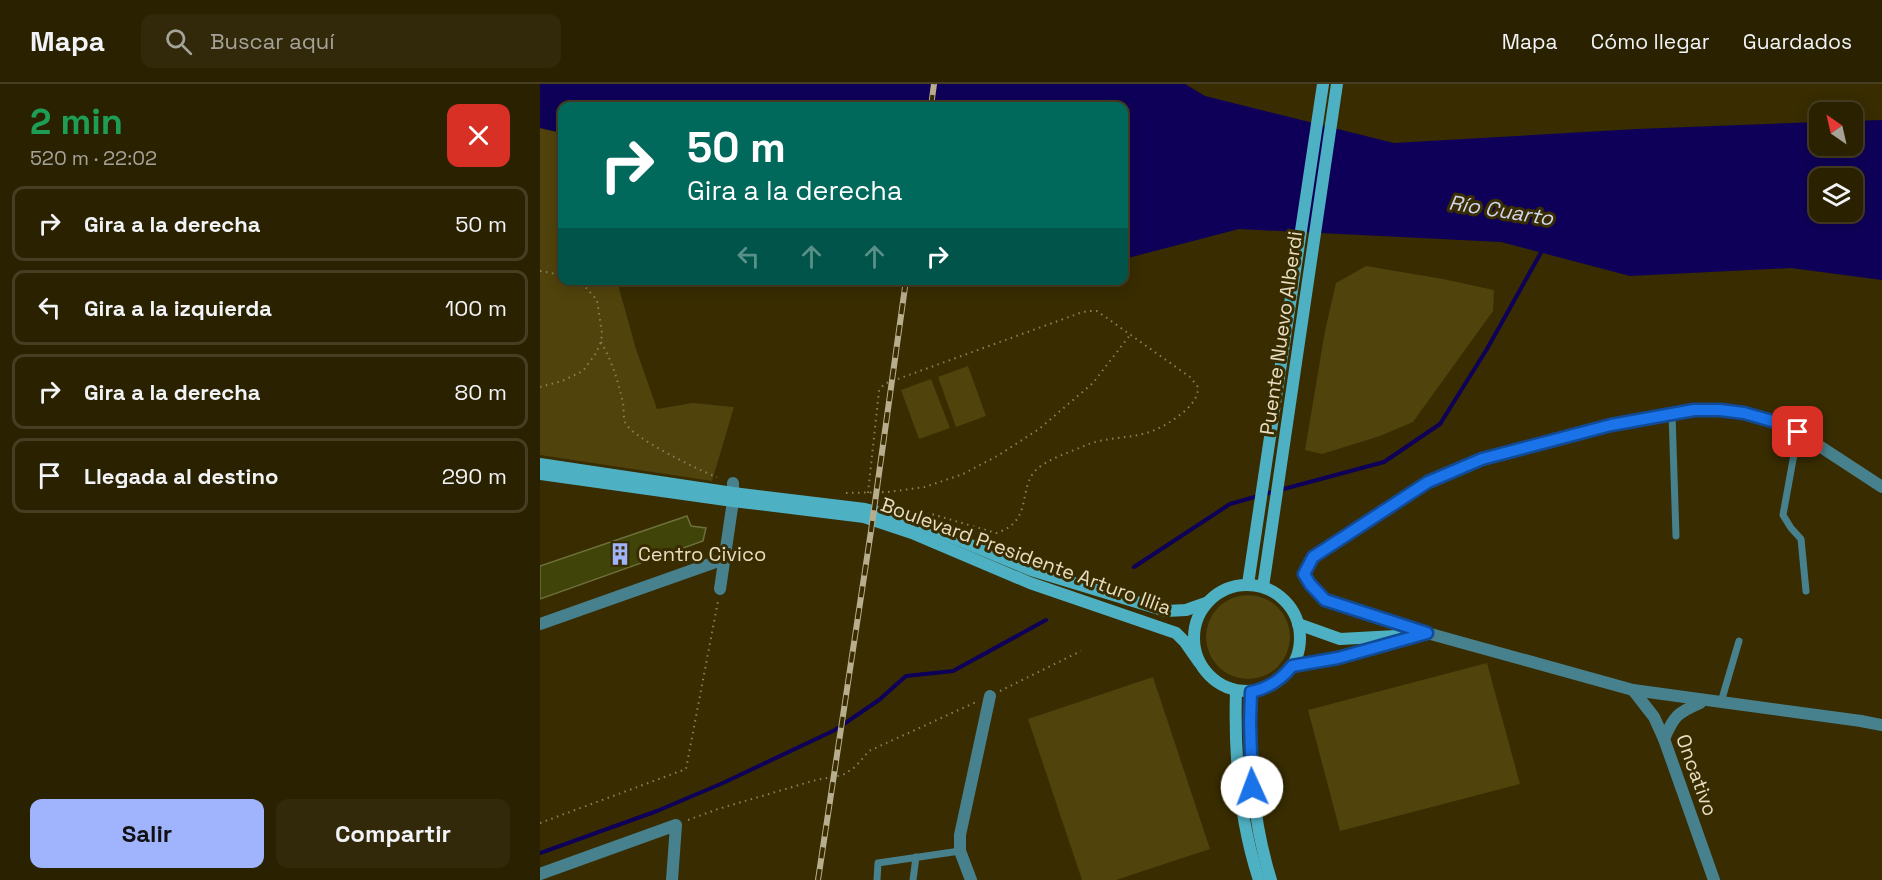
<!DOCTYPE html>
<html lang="es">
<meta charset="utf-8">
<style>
body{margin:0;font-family:"Space Grotesk",sans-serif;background:#32290a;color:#f1f3f6;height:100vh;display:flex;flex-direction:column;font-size:22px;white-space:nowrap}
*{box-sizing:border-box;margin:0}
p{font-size:20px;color:#a5a399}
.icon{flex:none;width:33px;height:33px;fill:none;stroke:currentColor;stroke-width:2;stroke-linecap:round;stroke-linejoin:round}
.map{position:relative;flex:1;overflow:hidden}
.details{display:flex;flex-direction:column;background:#2a2100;width:540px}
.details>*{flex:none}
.banner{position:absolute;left:18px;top:18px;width:570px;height:183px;border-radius:12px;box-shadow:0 3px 15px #0003,0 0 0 2px #463e22;background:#00695c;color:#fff;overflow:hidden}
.needle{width:39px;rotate:326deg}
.tools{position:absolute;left:1269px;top:18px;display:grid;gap:12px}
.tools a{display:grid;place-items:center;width:54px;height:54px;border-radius:12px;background:#2a2100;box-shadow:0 3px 15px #0003,0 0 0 2px #463e22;font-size:30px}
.pin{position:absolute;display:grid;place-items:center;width:51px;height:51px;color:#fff;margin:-26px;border-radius:12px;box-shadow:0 3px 9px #0006}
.me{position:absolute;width:66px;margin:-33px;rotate:358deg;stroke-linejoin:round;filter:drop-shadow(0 0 4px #0008)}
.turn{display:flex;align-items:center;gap:21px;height:126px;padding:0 30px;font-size:27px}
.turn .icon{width:78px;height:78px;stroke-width:2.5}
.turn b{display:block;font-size:42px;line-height:51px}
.lanes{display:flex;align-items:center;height:57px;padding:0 30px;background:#0003;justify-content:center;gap:30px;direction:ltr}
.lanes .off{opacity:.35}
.round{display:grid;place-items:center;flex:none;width:63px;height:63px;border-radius:12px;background:#32290a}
.overview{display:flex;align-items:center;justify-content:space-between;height:102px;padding:0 30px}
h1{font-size:36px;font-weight:600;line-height:45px;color:#1e9e55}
.cta{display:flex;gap:12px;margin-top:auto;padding:12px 30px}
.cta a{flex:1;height:69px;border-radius:12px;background:#a0b3fd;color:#111;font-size:24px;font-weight:600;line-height:69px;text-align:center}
.cta a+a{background:#32290a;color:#f1f3f6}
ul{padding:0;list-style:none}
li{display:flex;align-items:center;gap:18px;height:75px;margin:0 12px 9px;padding:0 18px;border:3px solid #463e22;border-radius:12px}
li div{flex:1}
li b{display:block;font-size:22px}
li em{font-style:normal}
header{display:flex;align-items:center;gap:36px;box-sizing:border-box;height:84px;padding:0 30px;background:#2a2100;border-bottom:2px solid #463e22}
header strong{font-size:28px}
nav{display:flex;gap:33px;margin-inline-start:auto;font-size:21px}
.search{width:420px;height:54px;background:#32290a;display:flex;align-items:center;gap:15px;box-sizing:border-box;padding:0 21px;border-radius:12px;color:#a5a399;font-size:22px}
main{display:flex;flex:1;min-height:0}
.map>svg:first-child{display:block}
.green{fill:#51430c}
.water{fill:#0e0058;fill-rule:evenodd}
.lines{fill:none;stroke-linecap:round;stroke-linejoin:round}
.stream{stroke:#0e0058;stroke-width:4}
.building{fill:#414409;stroke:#6c703a;stroke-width:1.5}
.path{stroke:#8a805b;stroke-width:2;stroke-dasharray:1.5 4.5;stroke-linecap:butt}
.lane{stroke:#47818d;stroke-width:7}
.street{stroke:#47818d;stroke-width:12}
.secondary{stroke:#4eb0c3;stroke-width:12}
.rail-casing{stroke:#b8ae8e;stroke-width:6}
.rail{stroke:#382c00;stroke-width:4;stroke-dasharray:11;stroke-linecap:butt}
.route-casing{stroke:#114b97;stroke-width:15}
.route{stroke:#1a73e8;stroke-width:10}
.labels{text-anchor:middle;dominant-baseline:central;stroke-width:6;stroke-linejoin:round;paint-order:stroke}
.street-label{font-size:20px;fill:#e7dec2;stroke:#382c00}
.poi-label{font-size:20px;fill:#e7dec2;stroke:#382c00;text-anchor:start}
.water-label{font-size:21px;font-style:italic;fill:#ced5ed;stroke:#382c00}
</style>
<header>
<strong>Mapa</strong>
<div class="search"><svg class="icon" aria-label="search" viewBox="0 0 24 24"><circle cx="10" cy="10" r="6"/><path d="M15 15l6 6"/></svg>Buscar aquí</div>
<nav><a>Mapa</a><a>Cómo llegar</a><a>Guardados</a></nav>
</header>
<main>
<section class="details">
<div class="overview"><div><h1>2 min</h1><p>520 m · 22:02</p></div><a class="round" style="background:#d93025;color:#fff"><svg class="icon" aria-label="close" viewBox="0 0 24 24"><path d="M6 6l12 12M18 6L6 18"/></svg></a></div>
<ul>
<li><svg class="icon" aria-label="right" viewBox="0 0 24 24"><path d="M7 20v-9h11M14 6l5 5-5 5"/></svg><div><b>Gira a la derecha</b></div><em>50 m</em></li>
<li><svg class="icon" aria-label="left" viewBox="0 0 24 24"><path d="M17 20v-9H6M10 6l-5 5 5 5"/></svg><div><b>Gira a la izquierda</b></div><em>100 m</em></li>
<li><svg class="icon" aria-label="right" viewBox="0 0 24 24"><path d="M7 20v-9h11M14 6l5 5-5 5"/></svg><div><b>Gira a la derecha</b></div><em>80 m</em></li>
<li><svg class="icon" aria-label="arrive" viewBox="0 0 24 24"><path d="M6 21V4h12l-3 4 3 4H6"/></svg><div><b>Llegada al destino</b></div><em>290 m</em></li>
</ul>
<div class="cta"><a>Salir</a><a>Compartir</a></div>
</section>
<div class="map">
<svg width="1342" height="796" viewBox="0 0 1342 796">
<rect width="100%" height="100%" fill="#382c00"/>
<!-- green -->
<g class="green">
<polygon points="0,44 22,49 22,196 77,197 96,265 117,325 153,319 194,323 172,397 0,371"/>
<polygon points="826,182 903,195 954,206 953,227 873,338 840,352 782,370 765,366 785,247 796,199"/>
<polygon points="428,282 446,332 416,343 398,293"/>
<polygon points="391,295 410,344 379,355 361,306"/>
<circle cx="708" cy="553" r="42"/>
<polygon points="947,579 980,700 800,747 768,626"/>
<polygon points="613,593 670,765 576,796 542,796 488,635"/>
</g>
<!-- water -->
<path class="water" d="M0,0H645L665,12L854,59L1097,45L1279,38L1280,62H1312L1313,37L1342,36V196L1251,184L1090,192L961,158L699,145L584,175V22H22V49L0,44ZM1280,94H1312V128H1280Z"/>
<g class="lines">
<!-- stream -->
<g class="stream">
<polyline points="725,410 844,378 900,340 947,265 1003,165"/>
<polyline points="594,483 690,420 718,412"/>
<polyline points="0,769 117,727 183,699 295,646 339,616 366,592 413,587 506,536"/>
</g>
</g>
<!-- building -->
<polygon class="building" points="147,432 151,442 166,444 163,457 0,515 0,482"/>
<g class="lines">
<!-- path -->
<g class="path">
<polyline points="0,187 22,191"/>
<path d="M61,258C72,277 78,297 83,319C84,325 83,332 85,338C90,353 160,387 177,393"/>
<polyline points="0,303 22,297 43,287 56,269 61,258 62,249 57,216 39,196"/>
<polyline points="306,409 348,408 385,403 423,390 459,371 499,345 553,299 590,251"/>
<path d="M328,409L339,307L344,300L540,229L548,227H557L650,293L658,303C658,313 653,319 646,326C634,336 621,345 606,349C586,355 564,353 544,362C528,369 507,375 495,387C478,406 493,438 456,449L388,429"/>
<polyline points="460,607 541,567"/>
<polyline points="148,736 178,725 276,696 303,691 315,683 329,667 436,618"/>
<polyline points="0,739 146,685 178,517"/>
</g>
<!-- lane -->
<g class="lane">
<polyline points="1132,330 1136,452"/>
<polyline points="1258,348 1243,431 1251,444 1261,455 1266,507"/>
<polyline points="1181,618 1199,557"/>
<polyline points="337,796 338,779 420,767"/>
<polyline points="373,796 376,773"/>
</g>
<!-- street -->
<g class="street">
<polyline points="1342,403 1258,348 1232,337 1204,329 1180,326 1154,326 1071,341 942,375 888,398 773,473 764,490 770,500 785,516 887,549 1093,606 1321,637 1342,641"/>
<polyline points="180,505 193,417 193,399"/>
<polyline points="0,540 184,475"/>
<polyline points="1093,606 1114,633 1124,655 1174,796"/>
<path d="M1124,655C1134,632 1137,629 1160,619"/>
<polyline points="0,790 136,741 132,796"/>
<polyline points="431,796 420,767 420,751 450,612"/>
</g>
<!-- secondary -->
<g class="secondary">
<polyline points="0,380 193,409 325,425 370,436 491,486 626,527 646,526 666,519"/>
<polyline points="0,390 193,417 324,433 372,449 490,499 636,549 645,558 659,578"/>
<polyline points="708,500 783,0"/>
<circle cx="707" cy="554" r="53"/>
<polyline points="723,503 797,0"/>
<polyline points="758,540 800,555 856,552"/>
<polyline points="752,582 798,574 887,549"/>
<path d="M696,607C694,671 699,735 719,796"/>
<path d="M711,607C709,674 711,732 731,796"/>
</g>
<!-- rail casing -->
<g class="rail-casing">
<g id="rail">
<polyline points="391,22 394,0"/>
<polyline points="278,796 331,447 366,196"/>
</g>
</g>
<!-- rail -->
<use href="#rail" class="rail"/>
</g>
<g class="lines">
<!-- route casing -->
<g class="route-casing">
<path id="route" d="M712,703L710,639L711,608C729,604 741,596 752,582L798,574L887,549L785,516L770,500L764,490L773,473L888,398L942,375L1071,341L1154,326H1180L1204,329L1232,337L1258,348"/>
</g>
<!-- route -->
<use href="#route" class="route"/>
</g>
<!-- icons -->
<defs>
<g id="building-bare" transform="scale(1.8)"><path d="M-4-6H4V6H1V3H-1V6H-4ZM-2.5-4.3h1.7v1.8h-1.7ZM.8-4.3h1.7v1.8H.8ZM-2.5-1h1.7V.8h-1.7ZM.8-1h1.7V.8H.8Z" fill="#a0b3fd" stroke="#382c00" stroke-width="2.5" paint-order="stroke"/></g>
</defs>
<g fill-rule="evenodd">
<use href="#building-bare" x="80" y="470"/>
</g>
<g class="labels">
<!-- street labels -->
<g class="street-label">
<text transform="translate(741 249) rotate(-82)">Puente Nuevo Alberdi</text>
<text transform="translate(486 472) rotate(20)">Boulevard Presidente Arturo Illia</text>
<text transform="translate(1157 691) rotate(70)">Oncativo</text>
</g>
<!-- poi labels -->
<g class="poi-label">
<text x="98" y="470">Centro Civico</text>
</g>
<!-- water labels -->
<g class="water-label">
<text transform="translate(961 126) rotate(9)">Río Cuarto</text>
</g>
</g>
</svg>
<div class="tools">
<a><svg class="needle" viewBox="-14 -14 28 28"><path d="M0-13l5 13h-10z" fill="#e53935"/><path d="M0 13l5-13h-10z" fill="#a5a399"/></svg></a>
<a><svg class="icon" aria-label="layers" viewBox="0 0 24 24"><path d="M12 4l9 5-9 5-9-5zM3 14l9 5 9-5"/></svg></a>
</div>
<div class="pin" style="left:1258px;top:348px;background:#d93025"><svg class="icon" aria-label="arrive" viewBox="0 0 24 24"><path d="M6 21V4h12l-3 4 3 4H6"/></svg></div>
<svg class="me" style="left:712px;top:703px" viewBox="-20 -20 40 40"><circle r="19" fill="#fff"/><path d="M0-13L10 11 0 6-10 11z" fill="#1a73e8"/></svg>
<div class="banner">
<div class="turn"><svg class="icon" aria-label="right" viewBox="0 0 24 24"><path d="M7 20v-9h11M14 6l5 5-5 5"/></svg><div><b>50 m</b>Gira a la derecha</div></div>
<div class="lanes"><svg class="icon off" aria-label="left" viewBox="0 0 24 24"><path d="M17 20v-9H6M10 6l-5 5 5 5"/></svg><svg class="icon off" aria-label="ahead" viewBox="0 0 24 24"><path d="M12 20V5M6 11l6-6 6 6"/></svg><svg class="icon off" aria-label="ahead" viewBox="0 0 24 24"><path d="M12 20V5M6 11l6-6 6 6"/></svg><svg class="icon" aria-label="right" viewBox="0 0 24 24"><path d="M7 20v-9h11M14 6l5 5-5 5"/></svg></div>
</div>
</div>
</main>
